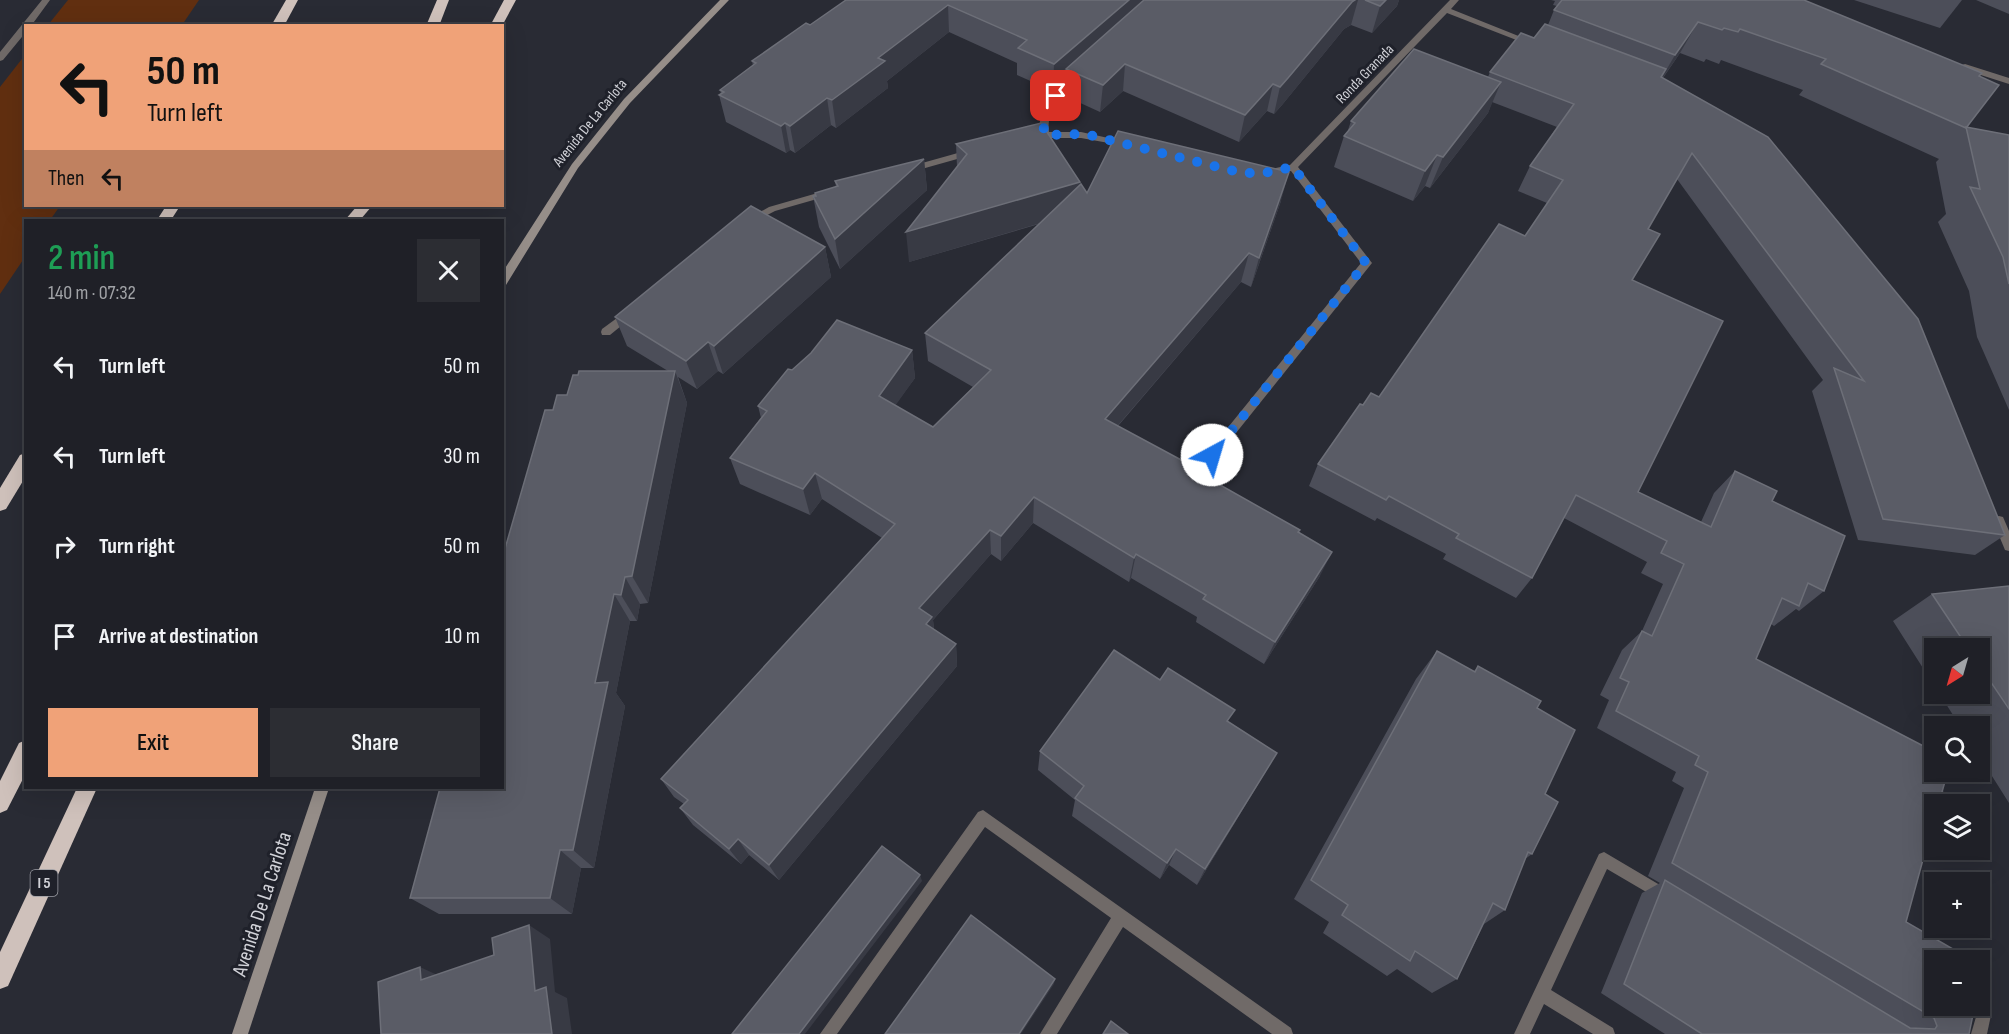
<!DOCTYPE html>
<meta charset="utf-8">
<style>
body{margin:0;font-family:"Sofia Sans Condensed",sans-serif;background:#2c2d33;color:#f1f3f6;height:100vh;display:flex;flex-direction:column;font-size:22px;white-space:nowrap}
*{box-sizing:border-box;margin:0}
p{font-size:20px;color:#a1a3a7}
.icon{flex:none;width:33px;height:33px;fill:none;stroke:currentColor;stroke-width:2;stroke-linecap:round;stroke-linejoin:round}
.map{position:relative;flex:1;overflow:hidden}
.sheet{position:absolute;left:24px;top:219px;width:480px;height:570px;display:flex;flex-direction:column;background:#1f2027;border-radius:0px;box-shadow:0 6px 24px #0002,0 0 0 2px #3c3e44}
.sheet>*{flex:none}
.top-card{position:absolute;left:24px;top:24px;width:480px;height:183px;border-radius:0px;box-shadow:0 6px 24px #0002,0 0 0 2px #3c3e44;background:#f0a278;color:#111;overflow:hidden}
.needle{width:39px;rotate:217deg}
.fabs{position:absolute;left:1924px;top:638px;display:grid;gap:12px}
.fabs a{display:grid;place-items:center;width:66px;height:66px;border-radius:0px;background:#1f2027;box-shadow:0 6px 24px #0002,0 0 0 2px #3c3e44;font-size:30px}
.pin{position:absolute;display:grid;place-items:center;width:51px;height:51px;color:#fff;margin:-26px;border-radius:12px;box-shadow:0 3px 9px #0006}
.me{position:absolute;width:66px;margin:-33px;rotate:39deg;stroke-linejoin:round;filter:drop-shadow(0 0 4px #0008)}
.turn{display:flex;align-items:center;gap:21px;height:126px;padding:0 24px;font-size:27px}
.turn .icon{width:78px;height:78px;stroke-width:2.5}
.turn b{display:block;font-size:42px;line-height:51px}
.then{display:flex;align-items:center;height:57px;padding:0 24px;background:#0003;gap:12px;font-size:22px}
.round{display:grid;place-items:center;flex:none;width:63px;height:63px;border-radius:0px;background:#2c2d33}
.overview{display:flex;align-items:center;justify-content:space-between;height:102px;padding:0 24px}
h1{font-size:36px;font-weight:600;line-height:45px;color:#1e9e55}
.action{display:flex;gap:12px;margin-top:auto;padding:12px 24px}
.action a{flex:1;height:69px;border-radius:0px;background:#f0a278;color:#111;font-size:24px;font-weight:600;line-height:69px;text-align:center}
.action a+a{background:#2c2d33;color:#f1f3f6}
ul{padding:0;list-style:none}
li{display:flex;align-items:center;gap:18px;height:90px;padding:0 24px}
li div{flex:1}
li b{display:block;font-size:22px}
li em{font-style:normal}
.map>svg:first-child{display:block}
.green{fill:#612f10}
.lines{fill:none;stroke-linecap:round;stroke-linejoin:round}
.minor{fill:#706a68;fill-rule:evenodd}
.tertiary{fill:#706a68;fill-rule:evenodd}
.secondary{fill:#968e89;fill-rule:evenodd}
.motorway{fill:#cfc1bb;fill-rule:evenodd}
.wall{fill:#4c4e59}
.shaded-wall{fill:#383a44}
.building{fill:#5a5c66;stroke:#6d6f78;stroke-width:1.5}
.route{stroke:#1a73e8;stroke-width:10;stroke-dasharray:0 18}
.labels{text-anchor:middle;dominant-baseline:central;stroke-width:6;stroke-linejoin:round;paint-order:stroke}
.far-street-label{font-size:15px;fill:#d1d2d8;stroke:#1f212a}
.shield{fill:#1f212a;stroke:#9c9da4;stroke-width:1.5}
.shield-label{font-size:16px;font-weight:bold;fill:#d1d2d8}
.near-street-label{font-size:21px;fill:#d1d2d8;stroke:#1f212a}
</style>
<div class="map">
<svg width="2009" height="1034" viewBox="0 0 2009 1034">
<rect width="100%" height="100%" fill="#292b34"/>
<!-- green -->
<g class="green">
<polygon points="68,0 199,0 182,25 48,25"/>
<polygon points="25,55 26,206 60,206 50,220 26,220 25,257 0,294 0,87"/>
</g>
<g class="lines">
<!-- minor -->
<g class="minor">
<polygon points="42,0 50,0 31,26 26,26 26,32 3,60 0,61 0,52"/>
<polygon points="1450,0 1459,0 1451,9 1536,43 1529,45 1447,13 1298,167 1372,263 1216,458 1208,458 1206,455 1208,452 1361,263 1291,171 1265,176 1260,173 1262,171 1290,165"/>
<path d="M1076,75L1080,78L1079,80C1063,94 1046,108 1049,132H1081L1131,143V147L1081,138H1030V134L1040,132C1037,110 1055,84 1076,75Z"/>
<polygon points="972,149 975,150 975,154 911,172 906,169 908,167"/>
<polygon points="828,190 833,193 831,195 775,211 752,223 746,223 744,221 769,207"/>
<polygon points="628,310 633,314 632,317 610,335 602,335 601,332 602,329"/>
<polygon points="1999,516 2003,517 2009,531 2009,551 2005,550 1993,521 1995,517"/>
<polygon points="983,810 1291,1028 1293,1034 1272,1034 1123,927 1057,1034 1040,1034 1111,918 985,827 837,1034 820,1034 978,812"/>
<polygon points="1604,852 1670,891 1672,896 1670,901 1665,903 1607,869 1551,990 1613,1028 1615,1034 1593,1034 1544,1004 1530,1034 1514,1034 1599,854"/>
<polygon points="1983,1007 1988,1010 1991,1015 1987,1034 1971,1034 1978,1010"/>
</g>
<!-- tertiary -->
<polygon class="tertiary" points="1965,64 2009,78 2009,84 1962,69 1962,65"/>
<!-- secondary -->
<g class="secondary">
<polygon points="720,0 729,0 630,103 578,168 506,285 502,286 502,273 572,164 624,99"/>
<polygon points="315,788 329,788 248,1034 232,1034"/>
</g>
<!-- motorway -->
<g class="motorway">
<polygon points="286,0 298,0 284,26 271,26"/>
<polygon points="437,0 449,0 439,26 426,26"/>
<polygon points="504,0 516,0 502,26 490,26"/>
<polygon points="166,206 180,206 171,220 157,220"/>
<polygon points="357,206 372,206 360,220 345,220"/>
<polygon points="26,453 26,476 6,509 0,511 0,488 20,455"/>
<polygon points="26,740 26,773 7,810 0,813 0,781 19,743"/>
<polygon points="77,788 97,788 8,986 0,989 0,952"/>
</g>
</g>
<!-- wall -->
<g class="wall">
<polygon points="846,0 1399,0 1397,6 1372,33 1351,25 1344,29 1282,105 1274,114 1267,111 1239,142 1123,91 1100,112 1065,96 1065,80 1053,91 1017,75 1017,63 949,32 887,81 888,88 836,128 831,125 795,153 790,150 786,153 726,122 719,95 721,94 720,90 753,66 752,61 810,25"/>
<polygon points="1551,0 1804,0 1979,77 1967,127 2009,135 2009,410 1977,337 1969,291 1938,222 1946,214 1936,162 1939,159 1799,95 1803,90 1721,60 1719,64 1706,59 1704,62 1680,53 1663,78 2005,535 1975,555 1858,540 1812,391 1823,380 1677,179 1648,229 1632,280 1638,492 1701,522 1714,493 1735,471 1772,501 1824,591 1799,611 1796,609 1774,626 1771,624 1756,659 1942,792 1939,851 1923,857 1906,922 1969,1034 1665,1034 1601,993 1642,893 1660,883 1648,876 1684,788 1672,781 1676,772 1597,728 1609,700 1600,695 1622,650 1642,631 1663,584 1641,573 1647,562 1564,518 1532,578 1516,598 1443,559 1446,554 1377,518 1375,521 1309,486 1318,464 1363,405 1379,397 1525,236 1547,203 1518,191 1530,166 1557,127 1492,102 1488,113 1430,188 1425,186 1413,201 1334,167 1344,136 1347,133 1351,121 1488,77 1490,72 1534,38 1548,25 1554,10 1557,6 1553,5 1555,1"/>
<polygon points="1854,0 1962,0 1940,28"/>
<polygon points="1976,0 2009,0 2009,14"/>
<polygon points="956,144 1080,182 1080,185 1087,193 1281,201 1251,287 1241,282 1118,426 1185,462 1184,465 1300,530 1299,532 1320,576 1264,664 1196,622 1197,617 1131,578 1129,582 1033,523 1001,561 991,554 933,620 934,629 956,644 957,666 779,880 749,855 741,864 693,825 680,808 684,804 674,797 661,779 882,538 822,499 810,515 740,484 730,458 761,418 758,406 792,370 912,350 915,378 895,405 933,427 973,387 928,361 925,333 1039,224 909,262 957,167"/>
<polygon points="924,159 927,190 840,269 819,227 813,196 815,196 815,193 836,187 835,181"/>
<polygon points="825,247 831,277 723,374 718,371 697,389 678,377 687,403 648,603 640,604 637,621 630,621 616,693 625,706 594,868 581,868 572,914 439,914 410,898 502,788 502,559 553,410 567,395 668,371 627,346 615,317"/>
<polygon points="2009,586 2009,803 1980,757 1980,726 1960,726 1939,693 1980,693 1980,648 1935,648 1935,687 1893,621 1932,594"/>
<polygon points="1437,651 1474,671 1478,666 1537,708 1545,794 1532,854 1525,859 1505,910 1484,924 1457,979 1432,993 1397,969 1387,976 1323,933 1329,922 1294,899 1416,679"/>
<polygon points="1160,680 1229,722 1277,753 1197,885 1169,865 1160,879 1072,816 1075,800 1038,770 1040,751"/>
</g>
<!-- shaded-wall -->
<g class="shaded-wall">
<polygon points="1129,0 1153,0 1066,69 1065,80 1053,91 1054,64"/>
<polygon points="1355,0 1358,0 1351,25 1344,29 1282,105 1274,114 1280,87 1352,2"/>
<polygon points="1386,0 1399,0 1397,6 1372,33 1380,6"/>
<polygon points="948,5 949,32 887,81 888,88 836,128 832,100 878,58"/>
<polygon points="1698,22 1680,53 1657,86 1675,55"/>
<polygon points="1125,64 1123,91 1100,112 1103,85"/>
<polygon points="1501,82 1488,113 1430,188 1443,157"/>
<polygon points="1273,84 1267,111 1239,142 1245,115"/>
<polygon points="827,98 831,125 795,153 790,126"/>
<polygon points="785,123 790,150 786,153 781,126"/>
<polygon points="1437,155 1425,186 1413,201 1425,171"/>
<polygon points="924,159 927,190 840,269 835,239"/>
<polygon points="1289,172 1281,201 1251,287 1259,258"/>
<polygon points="1080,182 1078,212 909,262 906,232"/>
<polygon points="825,247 831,277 723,374 714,346"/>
<polygon points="1249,253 1241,282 1101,445 1105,419"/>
<polygon points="708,342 718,371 697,389 686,361"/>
<polygon points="912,350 915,378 883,423 879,396"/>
<polygon points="675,371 687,403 648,603 632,576"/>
<polygon points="815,473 822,499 810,515 803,489"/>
<polygon points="1034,497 1033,523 1001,561 1001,536"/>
<polygon points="990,530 991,554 933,620 935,640 929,646 919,608"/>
<polygon points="1332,552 1320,576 1264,664 1275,642"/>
<polygon points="1136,554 1131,578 1129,582 1134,558"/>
<polygon points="625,577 640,604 637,621 621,595"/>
<polygon points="614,594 630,621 616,693 625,706 594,868 573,850 595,683"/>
<polygon points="956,644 957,666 779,880 769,865"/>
<polygon points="1277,753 1265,773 1197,885 1205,869"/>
<polygon points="738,839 749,855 741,864 729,849"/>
<polygon points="1176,849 1169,865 1160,879 1167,863"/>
<polygon points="560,850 581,868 572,914 550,898"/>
<polygon points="920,875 922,881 805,1034 799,1034"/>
<polygon points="529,925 550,939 555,992 567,998 572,1034 552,1034 535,991"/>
<polygon points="420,967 446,979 421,980"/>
<polygon points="1055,979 1054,984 1021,1034 1019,1034"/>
</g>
<!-- building -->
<g class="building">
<polygon points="846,0 1129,0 1054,64 1018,48 1027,40 948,5 878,58 885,61 832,100 827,98 790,126 785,123 781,126 719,95 724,92 720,90 756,63 752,61 806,23 810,25"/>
<polygon points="1144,0 1355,0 1352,2 1288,78 1280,87 1273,84 1245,115 1125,64 1103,85 1066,69"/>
<polygon points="1365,0 1386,0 1380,6"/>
<polygon points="1562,0 1804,0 1982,73 1979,76 1999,85 1966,128 1821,64 1826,59 1740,29 1738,32 1724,28 1722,30 1698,22 1675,55 1554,10"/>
<polygon points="1545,24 1666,69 1661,77 1768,137 1918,319 2005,535 1883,519 1834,368 1864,381 1692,153 1648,229 1660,234 1632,280 1723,321 1638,492 1711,527 1735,471 1777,491 1772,501 1845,536 1824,591 1808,583 1799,606 1782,598 1756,659 1935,752 1935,771 1948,771 1942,792 1953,797 1951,804 1935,804 1935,849 1939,849 1939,851 1927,845 1906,922 1972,960 1935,960 1935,1005 1975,1005 1969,1034 1702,1034 1624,984 1665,880 1910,1028 1935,1029 1937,1026 1934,1018 1672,863 1708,772 1695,765 1699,756 1616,711 1629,682 1620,678 1642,631 1652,636 1684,564 1661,553 1667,541 1576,495 1532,578 1456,538 1459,534 1389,496 1386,500 1318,464 1360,404 1363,405 1371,393 1379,397 1499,224 1525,236 1563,180 1530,166 1574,104 1490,72 1521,33 1534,38"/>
<polygon points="1414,49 1501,82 1443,157 1437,155 1425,171 1344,136 1355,123 1351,121"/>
<polygon points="1041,123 1080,182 906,232 967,154 956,144"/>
<polygon points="1966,127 2009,135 2009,284 2003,257 1970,187 1980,189"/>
<polygon points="1118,131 1289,172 1259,258 1249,253 1105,419 1185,462 1183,464 1300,530 1298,532 1332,552 1275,642 1203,599 1206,595 1136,554 1134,558 1034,497 1001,536 990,530 919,608 932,617 926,624 956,644 769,865 738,839 729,849 680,808 688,800 661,779 895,524 815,473 803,489 730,458 767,411 758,406 788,369 792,370 811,353 837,320 912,350 879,396 933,427 991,370 925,333 1081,184 1087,193"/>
<polygon points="924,159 835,239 813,196 816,196 815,193 838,186 835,181"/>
<polygon points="751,206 825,247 714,346 708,342 686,361 615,317"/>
<polygon points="579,371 675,371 632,576 625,577 621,595 614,594 595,683 608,682 573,850 560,850 550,898 410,898 440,788 502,788 502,587 505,579 502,579 502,559 545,410 553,410 557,395 567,395 573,375 578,375"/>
<polygon points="2009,586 2009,709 1980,666 1980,648 1968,648 1932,594"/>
<polygon points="1114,650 1160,680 1168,668 1235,710 1227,721 1277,753 1205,869 1176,849 1167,863 1075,798 1084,786 1040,751"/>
<polygon points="1437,651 1475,672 1478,666 1541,701 1537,708 1575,730 1545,794 1558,802 1532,854 1528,852 1505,910 1493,903 1457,979 1415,951 1410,961 1342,915 1348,905 1311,880"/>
<polygon points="882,846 920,875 799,1034 732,1034"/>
<polygon points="971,915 1055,979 1019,1034 885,1034"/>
<polygon points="529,925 535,991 546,987 552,1034 381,1034 378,982 420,967 421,980 494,955 492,938"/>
<polygon points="1980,965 1984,967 1980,985"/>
<polygon points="1111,1021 1128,1034 1103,1034"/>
</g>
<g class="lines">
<!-- route -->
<path class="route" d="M1056,96C1045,109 1041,118 1045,135L1085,134L1242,173H1264L1293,167L1366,263L1212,455"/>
</g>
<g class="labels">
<!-- far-street labels -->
<g class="far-street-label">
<text transform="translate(1365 74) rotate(-46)">Ronda Granada</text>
<text transform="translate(590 123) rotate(-51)">Avenida De La Carlota</text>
</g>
<!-- shield labels -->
<rect class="shield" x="30.5" y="870" width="27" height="26" rx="4.5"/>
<g class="shield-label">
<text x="44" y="883">I 5</text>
</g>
<!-- near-street labels -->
<g class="near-street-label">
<text transform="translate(262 904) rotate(-72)">Avenida De La Carlota</text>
</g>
</g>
</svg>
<div class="fabs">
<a><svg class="needle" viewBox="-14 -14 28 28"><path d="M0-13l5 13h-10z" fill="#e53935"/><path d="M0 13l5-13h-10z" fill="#a1a3a7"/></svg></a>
<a><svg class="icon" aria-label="search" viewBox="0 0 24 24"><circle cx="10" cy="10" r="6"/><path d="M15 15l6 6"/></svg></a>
<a><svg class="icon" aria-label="layers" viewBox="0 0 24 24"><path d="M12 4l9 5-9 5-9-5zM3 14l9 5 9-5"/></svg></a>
<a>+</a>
<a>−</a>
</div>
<div class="pin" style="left:1056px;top:96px;background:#d93025"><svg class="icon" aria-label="arrive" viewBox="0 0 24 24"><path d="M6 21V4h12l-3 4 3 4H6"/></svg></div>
<svg class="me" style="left:1212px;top:455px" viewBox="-20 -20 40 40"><circle r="19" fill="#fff"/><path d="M0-13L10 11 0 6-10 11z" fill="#1a73e8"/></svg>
<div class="top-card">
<div class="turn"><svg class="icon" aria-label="left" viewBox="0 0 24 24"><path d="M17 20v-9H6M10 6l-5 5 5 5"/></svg><div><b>50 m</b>Turn left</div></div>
<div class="then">Then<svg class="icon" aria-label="left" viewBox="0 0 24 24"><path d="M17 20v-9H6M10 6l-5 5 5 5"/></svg></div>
</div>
<section class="sheet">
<div class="overview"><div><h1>2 min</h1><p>140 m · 07:32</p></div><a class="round"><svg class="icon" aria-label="close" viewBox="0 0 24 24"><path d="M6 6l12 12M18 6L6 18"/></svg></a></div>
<ul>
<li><svg class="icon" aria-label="left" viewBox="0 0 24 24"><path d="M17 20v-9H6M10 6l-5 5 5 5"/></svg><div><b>Turn left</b></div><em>50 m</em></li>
<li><svg class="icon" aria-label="left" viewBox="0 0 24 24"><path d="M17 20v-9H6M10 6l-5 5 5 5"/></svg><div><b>Turn left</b></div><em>30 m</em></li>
<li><svg class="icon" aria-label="right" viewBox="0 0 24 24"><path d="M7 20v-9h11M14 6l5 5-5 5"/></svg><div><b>Turn right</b></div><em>50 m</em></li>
<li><svg class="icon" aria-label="arrive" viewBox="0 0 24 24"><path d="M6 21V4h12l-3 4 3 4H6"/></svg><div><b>Arrive at destination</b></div><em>10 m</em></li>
</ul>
<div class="action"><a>Exit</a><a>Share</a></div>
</section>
</div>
